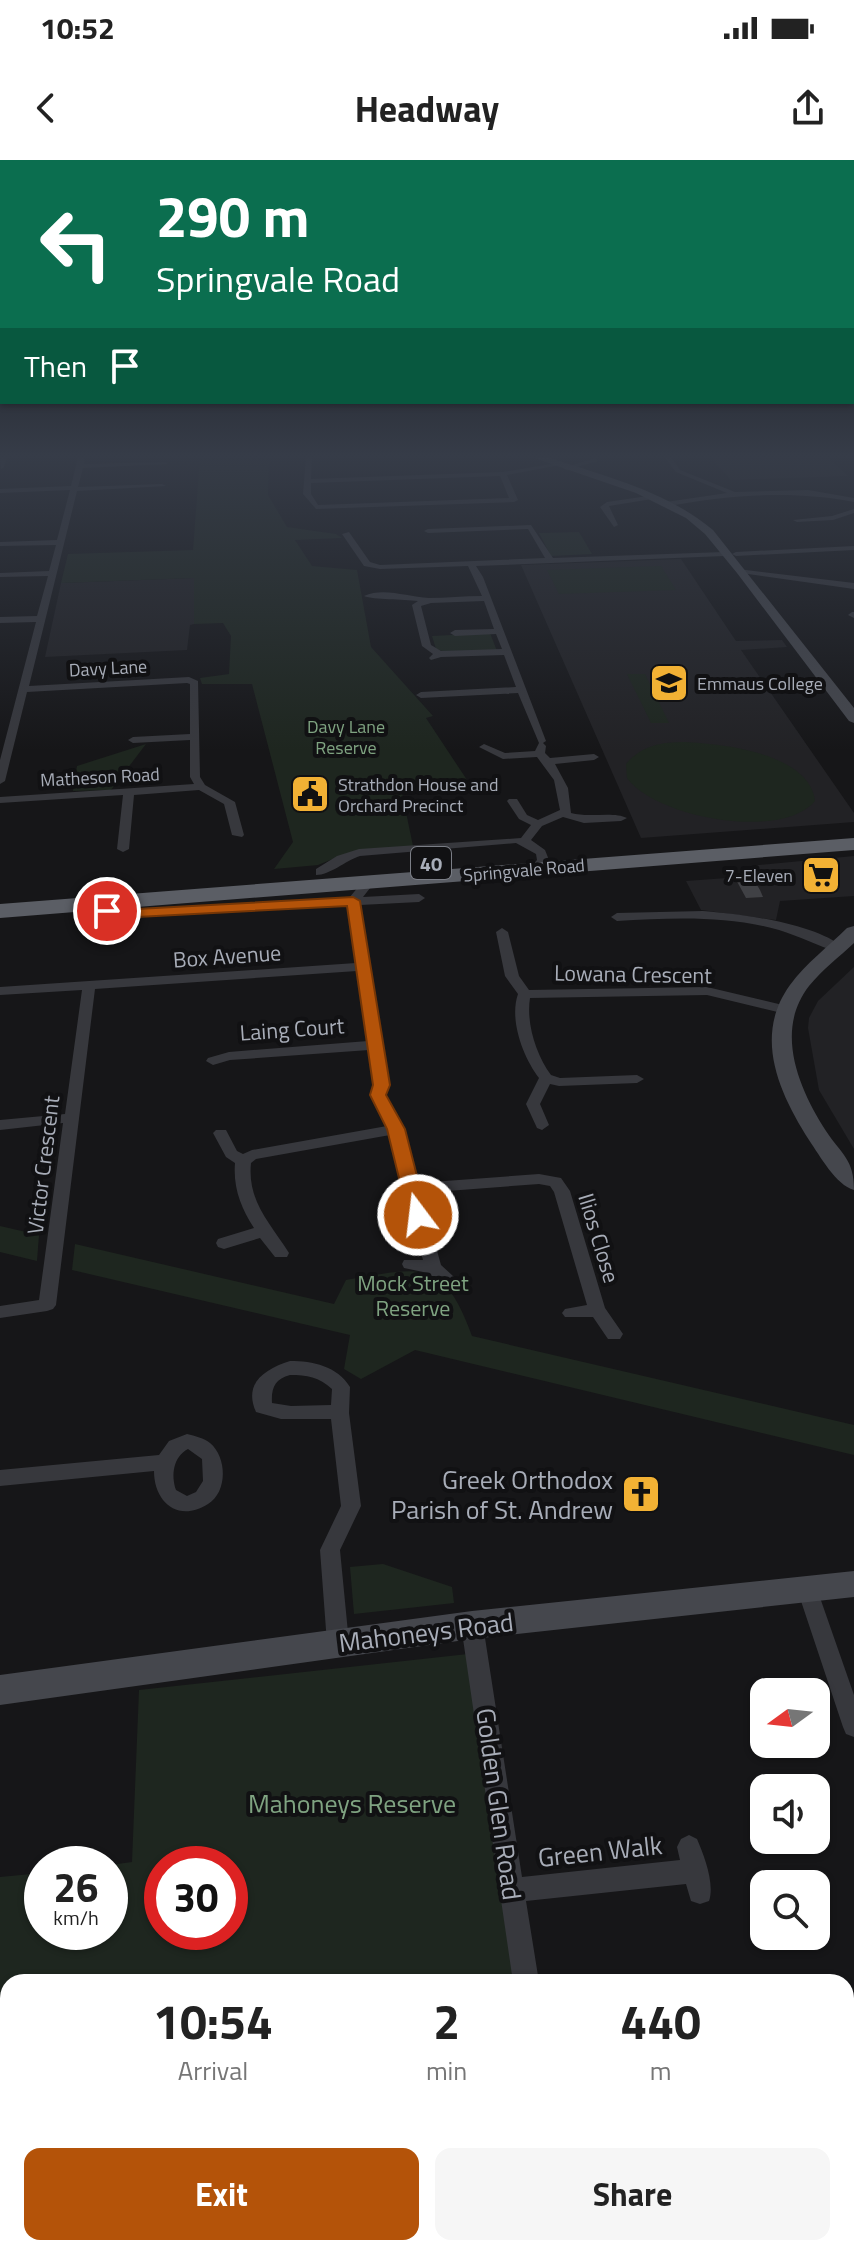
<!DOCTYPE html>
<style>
body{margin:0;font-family:"Titillium Web",sans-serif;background:#f6f6f6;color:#222;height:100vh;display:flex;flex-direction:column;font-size:30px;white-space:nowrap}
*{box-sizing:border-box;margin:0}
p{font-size:26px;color:#767676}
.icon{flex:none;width:44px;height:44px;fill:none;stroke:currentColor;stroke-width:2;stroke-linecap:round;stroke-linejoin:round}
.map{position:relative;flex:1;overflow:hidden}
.side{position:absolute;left:0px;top:1814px;width:854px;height:282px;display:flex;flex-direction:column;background:#fff;border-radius:24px 24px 0 0;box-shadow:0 2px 6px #0004}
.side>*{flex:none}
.top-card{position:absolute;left:0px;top:0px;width:854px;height:244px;box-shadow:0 2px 6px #0004;background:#0b6e4f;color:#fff;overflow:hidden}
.needle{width:52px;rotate:255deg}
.controls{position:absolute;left:750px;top:1518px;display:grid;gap:16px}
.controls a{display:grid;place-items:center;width:80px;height:80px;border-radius:16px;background:#fff;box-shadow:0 2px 6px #0004;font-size:40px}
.speed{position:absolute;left:24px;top:1686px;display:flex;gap:16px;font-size:40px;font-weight:700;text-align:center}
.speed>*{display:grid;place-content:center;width:104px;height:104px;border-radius:50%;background:#fff;box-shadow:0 2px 6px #0004;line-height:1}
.speed small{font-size:20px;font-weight:400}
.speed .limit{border:12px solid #d22;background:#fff;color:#111}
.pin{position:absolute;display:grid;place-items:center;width:68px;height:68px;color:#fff;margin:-34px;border:4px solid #fff;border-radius:50%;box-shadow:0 2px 8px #0007}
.me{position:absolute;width:88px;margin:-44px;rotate:345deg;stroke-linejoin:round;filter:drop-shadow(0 0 6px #0008)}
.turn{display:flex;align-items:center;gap:28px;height:168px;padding:0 24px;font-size:36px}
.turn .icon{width:104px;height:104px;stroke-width:2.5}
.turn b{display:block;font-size:56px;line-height:68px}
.then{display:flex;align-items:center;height:76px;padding:0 24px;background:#0003;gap:16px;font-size:30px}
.eta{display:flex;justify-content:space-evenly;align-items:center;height:136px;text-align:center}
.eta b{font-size:48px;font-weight:700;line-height:56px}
.action{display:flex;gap:16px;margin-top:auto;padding:16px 24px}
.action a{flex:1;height:92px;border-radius:16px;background:#b45309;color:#fff;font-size:32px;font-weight:700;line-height:92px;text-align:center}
.action a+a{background:#f6f6f6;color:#222}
.status{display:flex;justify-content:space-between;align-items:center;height:56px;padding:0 40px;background:#fff;direction:ltr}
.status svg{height:22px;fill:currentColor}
header{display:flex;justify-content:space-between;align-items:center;height:104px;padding:0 24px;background:#fff;font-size:36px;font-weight:700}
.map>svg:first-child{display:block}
.built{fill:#222225}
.green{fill:#1e261f;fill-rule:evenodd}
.building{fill:#404145}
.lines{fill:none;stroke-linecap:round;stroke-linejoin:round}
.minor{fill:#37383d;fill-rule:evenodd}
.secondary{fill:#45474d;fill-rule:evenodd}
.trunk{fill:#5b5e65;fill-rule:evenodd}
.route{fill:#b45309;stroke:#753606;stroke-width:2}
.labels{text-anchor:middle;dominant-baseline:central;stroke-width:8;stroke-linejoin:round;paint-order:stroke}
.far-street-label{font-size:18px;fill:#a8adb8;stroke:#111113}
.far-poi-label{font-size:18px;fill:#a8adb8;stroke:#111113;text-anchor:start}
.far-park-label{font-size:18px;fill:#7fa381;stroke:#111113}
.shield{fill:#111113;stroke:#7b7e86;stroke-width:2}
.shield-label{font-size:20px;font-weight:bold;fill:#a8adb8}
.street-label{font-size:22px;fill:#a8adb8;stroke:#111113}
.park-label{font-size:22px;fill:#7fa381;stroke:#111113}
.near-poi-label{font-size:26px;fill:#a8adb8;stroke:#111113;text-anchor:end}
.near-street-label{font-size:26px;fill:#a8adb8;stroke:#111113}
.near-park-label{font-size:26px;fill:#7fa381;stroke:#111113}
</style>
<div class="status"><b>10:52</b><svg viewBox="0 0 49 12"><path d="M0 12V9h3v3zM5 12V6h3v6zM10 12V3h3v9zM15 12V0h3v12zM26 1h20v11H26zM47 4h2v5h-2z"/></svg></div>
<header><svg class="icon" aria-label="back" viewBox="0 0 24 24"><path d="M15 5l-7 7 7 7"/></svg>Headway<svg class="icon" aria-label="share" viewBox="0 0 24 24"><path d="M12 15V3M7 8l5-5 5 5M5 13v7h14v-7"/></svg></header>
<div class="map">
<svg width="854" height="2095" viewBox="0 0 854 2095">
<rect width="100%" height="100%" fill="#161618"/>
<!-- built -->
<g class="built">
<polygon points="828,297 848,316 731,320 711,298"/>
<polygon points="681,399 736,481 782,480 787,487 741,490 854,653 854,662 641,678 521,405"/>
<polygon points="194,418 194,464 190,465 187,490 45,497 61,423"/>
<polygon points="854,696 854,736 780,741 776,760 701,750 686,721 754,716 749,706"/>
<polygon points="854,807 854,989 819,930 808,868 809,858 818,841"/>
</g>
<!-- green -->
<g class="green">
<polygon points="200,297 269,297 268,335 287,367 336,374 342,378 295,380 312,406 357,410 371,487 433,556 426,558 473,629 402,633 413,686 345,694 318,705 274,709 293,682 252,524 202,524 200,518 229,514 231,476 223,463 194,464 194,418 61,423 68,394 193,390"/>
<polygon points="579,372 592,394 551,396 539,373"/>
<polygon points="661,406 676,430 559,434 547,410"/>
<polygon points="490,473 497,491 448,493 436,489 432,476"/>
<polygon points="627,514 645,514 669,563 651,563"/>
<path d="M685,582C723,584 809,593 815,641C782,681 656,658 627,618L626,604C642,585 662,582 685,582Z"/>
<polygon points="146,584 111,630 73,631 77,606"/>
<polygon points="0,1066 39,1075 37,1101 0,1092"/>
<path d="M75,1084L334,1144L346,1120C420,1108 443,1096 472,1176L854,1265V1295L415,1190L361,1219L344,1209L350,1175L72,1110Z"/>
<polygon points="383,1404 452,1427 454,1443 354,1454 350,1407"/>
<path d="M468,1494L516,1822H8V2088H554L555,2095H0V1717L42,1713V1772H110V1705L132,1702L139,1530ZM162,1704H230V1772H162Z"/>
</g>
<!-- building -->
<polygon class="building" points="751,715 760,730 763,737 746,738 734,716"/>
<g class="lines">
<!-- minor -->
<g class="minor">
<polygon points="0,297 7,297 4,307 1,309"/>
<polygon points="78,297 85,297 84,304 165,302 168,304 83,308 78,327 162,324 166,326 77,331 29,526 189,517 198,521 200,617 205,625 235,642 244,675 242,677 232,675 224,644 199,630 134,635 129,689 123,692 117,689 123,635 0,643 0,637 194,624 190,617 190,580 133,583 128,580 133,577 190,574 190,524 187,523 27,532 5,621 0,624 0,600 36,462 0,463 0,457 37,456 48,416 0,417 0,413 49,411 56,385 0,386 0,382 57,380 70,330 0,333 0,329 71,326"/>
<path d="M306,297H312L311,319L503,312L557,303L560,305L507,315L518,340L514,342L316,349L303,334ZM500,316L509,338L318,345L311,334V323Z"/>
<path d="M664,297H671L680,310L735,332L808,330L854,338V342C791,330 731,335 669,346L666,342L727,333L676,312Z"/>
<polygon points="596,298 598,301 566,310 563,308"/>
<polygon points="655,335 652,339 609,346 618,365 614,367 600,347 607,342"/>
<polygon points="854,349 854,353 833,360 797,362 793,360 832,356"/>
<path d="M531,365L553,398L724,392L728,394L724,396L476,406L483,417L546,581L543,583L546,586L545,593L550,598L594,594L599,597L594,600L555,604L568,628L571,653C589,658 614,651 627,658L621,661L584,663L563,657L542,666L531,680L545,690L549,700L539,712L535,713L529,709L537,700L536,694L516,683L360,696C345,701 330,715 316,715V709L337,696L359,689L521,678L531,665L519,659L507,641L509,639H517L527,655L538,660L560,650L554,620L537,597L503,599L479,587L484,584L505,593L535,591L539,583L518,533L421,538L416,535L421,532L516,527L504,495L441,497L431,500L429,498L433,494L422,486L412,445L418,441C403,439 374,440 364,436C384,427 407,437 429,438C446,438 464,436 482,436L468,406L380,409L364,406L342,374L349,372L370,402L380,405L545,398L528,369L428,373L424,371L428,369ZM484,441L494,469L455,470L450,473L455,476L496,474L502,489L441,491L431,485L421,446L431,443Z"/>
<polygon points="854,386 854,390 736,396 732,394 736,392"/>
<polygon points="738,409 854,423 854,429 741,413"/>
<polygon points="852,452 854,452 854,458 848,455"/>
<path d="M368,719L374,723L363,737L419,734L425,738L419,742L360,745L389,925L385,935L404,969L418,1023L539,1014L561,1018L570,1031L605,1148L623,1174L620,1179H608L593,1157H565L562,1153L565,1149L587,1145L554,1032L550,1026L539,1024L421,1033L441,1105L465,1127L463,1131H451L428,1113L404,1108L402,1104L404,1100H423L390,975L256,999L251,1003C247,1041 270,1063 289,1093L287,1097H275L260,1078L224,1089L218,1087L216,1083L218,1079L254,1068C241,1048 233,1028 235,1003L226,997L213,973L216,970H226L237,991L243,994L252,990L387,966L371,935L375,925L369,890L230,900L213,905L206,901L208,898L229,892L368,881L357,811L95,829L56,1145L53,1149L47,1151L0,1158V1146L39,1140L63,963L0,970V960L65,954L82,830L0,835V827L356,803L348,745L137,757L103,754L93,744L99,740L110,748L137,749L349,738L364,720Z"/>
<path d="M703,751C742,754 815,763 844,788L838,792C818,786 799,776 779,770C726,755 671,758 617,761L611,757L617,753Z"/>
<path d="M502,768L508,772L519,816L529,830L707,827L791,847L793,850L786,854L707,835L530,838C526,863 536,895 551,915L560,918L637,915L644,919L637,923L559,926L550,924L540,944L549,965L542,970L537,968L526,944L539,918C523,897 509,860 518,834L505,816L496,772Z"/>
<path d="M290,1201C313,1201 337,1206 350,1227L349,1253L361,1346L340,1390L349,1483L346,1490L338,1492L330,1490L327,1483L320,1390L341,1346L331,1259H281L256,1252C243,1223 265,1209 290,1201ZM290,1215C307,1215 319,1217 332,1229L331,1245L291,1246L272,1243C271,1228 275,1219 290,1215Z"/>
<path d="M187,1274C195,1276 204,1278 210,1283C227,1297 228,1332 208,1344C178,1363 154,1342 154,1311L0,1326V1310L159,1295L169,1281ZM188,1289L202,1299L203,1321L196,1332L187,1336L176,1330C171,1315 173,1297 188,1289Z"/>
<polygon points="807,1420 814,1423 817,1429 854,1535 854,1577 846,1574 843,1567 797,1429 800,1423"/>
<path d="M472,1456L479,1458L483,1465L522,1717L680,1700L677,1687L681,1679L689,1675L697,1679C704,1695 715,1724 709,1741L700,1744L691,1741L686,1724L526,1741L539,1822H513L461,1465L465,1458Z"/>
<polygon points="552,2088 580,2088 581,2095 553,2095"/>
</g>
<!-- secondary -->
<g class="secondary">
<path d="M531,297H548C606,317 665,330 713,370L854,548V563L849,561L737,413L705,374L686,358L636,333Z"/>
<path d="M854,766V783C839,797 822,810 809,826C774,871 799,929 826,971C842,995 854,999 854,1030C836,1025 820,996 809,980C779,933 753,876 790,825C806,803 828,787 847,768Z"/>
<polygon points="854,1411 854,1437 472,1479 0,1545 0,1515 472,1451"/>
</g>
<!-- trunk -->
<polygon class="trunk" points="854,678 854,690 0,758 0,744"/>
</g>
<!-- sky -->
<linearGradient id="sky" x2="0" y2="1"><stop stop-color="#0c0c0d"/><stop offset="0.5" stop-color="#363c48"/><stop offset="1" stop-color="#363c48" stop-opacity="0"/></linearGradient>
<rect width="854" height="591" fill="url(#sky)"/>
<!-- route -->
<polygon class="route" points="353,737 360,741 390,925 386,935 405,969 427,1055 418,1062 408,1055 387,969 370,935 373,925 347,746 137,757 107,755 100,751 107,747 137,749"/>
<!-- icons -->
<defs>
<g id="school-square" transform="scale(2)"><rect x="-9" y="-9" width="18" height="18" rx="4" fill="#f2b134" stroke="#111113"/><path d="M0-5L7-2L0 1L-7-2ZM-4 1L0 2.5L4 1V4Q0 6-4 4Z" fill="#111"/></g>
<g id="civic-square" transform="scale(2)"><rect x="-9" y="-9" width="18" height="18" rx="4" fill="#f2b134" stroke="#111113"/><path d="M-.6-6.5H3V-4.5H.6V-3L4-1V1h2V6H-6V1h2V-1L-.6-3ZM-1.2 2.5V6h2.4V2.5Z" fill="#111"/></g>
<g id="supermarket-square" transform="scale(2)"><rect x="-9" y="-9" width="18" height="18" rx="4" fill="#f2b134" stroke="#111113"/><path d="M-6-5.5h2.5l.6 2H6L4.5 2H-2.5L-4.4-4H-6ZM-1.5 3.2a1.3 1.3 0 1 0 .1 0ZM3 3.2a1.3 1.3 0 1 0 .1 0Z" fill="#111"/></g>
<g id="church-square" transform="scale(2)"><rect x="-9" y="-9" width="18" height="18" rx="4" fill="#f2b134" stroke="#111113"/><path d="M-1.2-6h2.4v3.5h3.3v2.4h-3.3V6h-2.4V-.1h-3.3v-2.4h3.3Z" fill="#111"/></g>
</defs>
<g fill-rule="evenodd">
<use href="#school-square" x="669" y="523"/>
<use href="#civic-square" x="310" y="634"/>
<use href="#supermarket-square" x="821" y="715"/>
<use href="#church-square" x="641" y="1334"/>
</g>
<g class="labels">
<!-- far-street labels -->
<g class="far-street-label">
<text transform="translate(108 508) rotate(-3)">Davy Lane</text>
<text transform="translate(100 617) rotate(-3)">Matheson Road</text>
<text transform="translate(524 710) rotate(-5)">Springvale Road</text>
</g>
<!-- far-poi labels -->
<g class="far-poi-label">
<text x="697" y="523">Emmaus College</text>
<text x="338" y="624">Strathdon House and<tspan x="338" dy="21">Orchard Precinct</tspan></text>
<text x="793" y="715" text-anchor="end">7-Eleven</text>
</g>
<!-- far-park labels -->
<g class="far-park-label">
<text x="346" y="566">Davy Lane<tspan x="346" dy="21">Reserve</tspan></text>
</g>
<!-- shield labels -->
<rect class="shield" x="411" y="687" width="40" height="32" rx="6"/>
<g class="shield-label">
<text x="431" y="703">40</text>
</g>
<!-- street labels -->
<g class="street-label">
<text transform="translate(227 796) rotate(-4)">Box Avenue</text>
<text transform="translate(633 814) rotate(1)">Lowana Crescent</text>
<text transform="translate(292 869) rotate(-4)">Laing Court</text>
<text transform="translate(43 1005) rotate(-83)">Victor Crescent</text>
<text transform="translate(599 1078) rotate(73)">Ilios Close</text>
</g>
<!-- park labels -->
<g class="park-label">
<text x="413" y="1123">Mock Street<tspan x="413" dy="25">Reserve</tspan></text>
</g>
<!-- near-poi labels -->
<g class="near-poi-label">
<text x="613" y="1319">Greek Orthodox<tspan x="613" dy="30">Parish of St. Andrew</tspan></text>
</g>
<!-- near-street labels -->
<g class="near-street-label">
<text transform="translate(426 1472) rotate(-7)">Mahoneys Road</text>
<text transform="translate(499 1644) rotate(82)">Golden Glen Road</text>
<text transform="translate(600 1691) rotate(-6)">Green Walk</text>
</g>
<!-- near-park labels -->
<g class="near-park-label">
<text x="352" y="1643">Mahoneys Reserve</text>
</g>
</g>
</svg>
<div class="controls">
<a><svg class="needle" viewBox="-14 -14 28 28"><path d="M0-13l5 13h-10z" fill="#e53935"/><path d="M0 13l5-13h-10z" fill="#767676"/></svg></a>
<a><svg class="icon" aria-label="sound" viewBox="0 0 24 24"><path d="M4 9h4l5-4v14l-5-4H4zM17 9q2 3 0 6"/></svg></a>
<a><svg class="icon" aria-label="search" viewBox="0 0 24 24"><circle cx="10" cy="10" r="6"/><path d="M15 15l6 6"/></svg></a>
</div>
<div class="speed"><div>26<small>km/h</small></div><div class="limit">30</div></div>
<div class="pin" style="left:107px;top:751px;background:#d93025"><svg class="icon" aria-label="arrive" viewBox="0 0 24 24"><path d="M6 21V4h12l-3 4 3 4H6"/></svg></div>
<svg class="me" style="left:418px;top:1055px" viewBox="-20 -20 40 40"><circle r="17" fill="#b45309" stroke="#fff" stroke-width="3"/><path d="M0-11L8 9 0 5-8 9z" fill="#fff"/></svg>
<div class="top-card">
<div class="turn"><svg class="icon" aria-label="left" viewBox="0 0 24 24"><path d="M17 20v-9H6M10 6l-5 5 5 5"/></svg><div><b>290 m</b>Springvale Road</div></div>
<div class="then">Then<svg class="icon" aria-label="arrive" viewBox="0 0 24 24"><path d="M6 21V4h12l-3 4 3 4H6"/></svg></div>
</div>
<section class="side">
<div class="eta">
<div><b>10:54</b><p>Arrival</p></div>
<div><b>2</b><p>min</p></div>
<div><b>440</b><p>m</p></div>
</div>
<div class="action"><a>Exit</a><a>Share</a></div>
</section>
</div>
